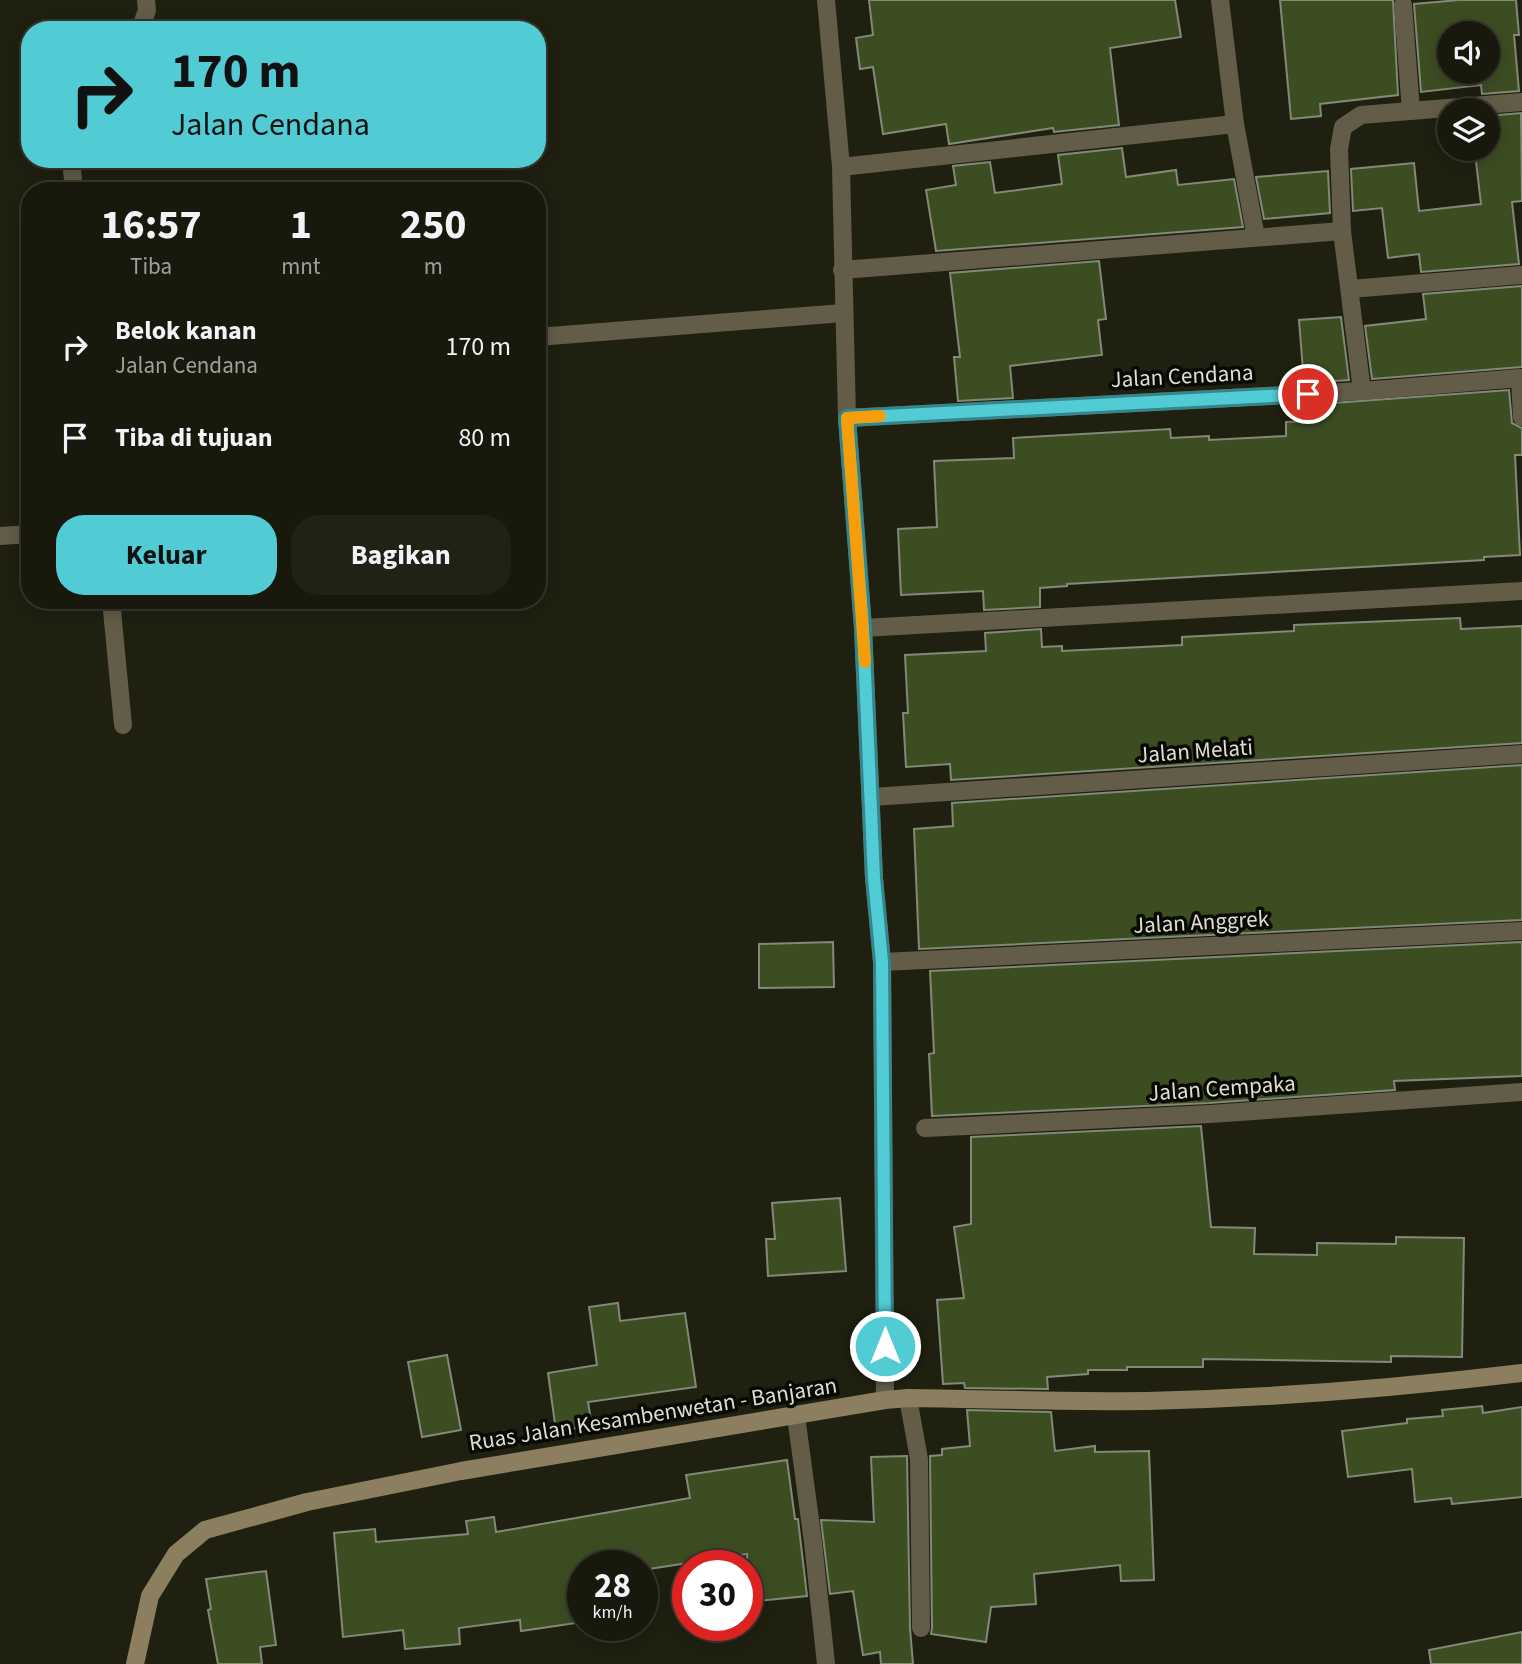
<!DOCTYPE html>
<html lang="id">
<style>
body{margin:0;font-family:"Source Sans 3",sans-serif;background:#212116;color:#f1f3f6;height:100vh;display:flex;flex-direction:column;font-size:26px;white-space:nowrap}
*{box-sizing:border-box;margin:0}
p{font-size:23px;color:#9fa09d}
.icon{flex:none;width:38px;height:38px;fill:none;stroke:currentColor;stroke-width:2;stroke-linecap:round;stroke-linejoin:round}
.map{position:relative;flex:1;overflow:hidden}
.sheet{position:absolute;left:21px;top:182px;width:525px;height:427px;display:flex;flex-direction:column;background:#18180d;border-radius:28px;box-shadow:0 4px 18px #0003,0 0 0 2px #36372e}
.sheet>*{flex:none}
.hud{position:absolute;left:21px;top:21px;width:525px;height:147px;border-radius:28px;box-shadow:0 4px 18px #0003,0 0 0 2px #36372e;background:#51ccd4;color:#111;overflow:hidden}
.buttons{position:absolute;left:1437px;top:21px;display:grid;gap:14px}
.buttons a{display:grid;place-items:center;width:63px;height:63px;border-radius:50%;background:#18180d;box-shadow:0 4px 18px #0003,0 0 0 2px #36372e;font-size:35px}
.speed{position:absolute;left:567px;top:1550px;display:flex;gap:14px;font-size:35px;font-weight:700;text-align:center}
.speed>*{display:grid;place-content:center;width:91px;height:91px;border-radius:50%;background:#18180d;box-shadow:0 4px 18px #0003,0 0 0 2px #36372e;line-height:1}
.speed small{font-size:18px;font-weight:400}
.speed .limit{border:10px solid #d22;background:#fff;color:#111}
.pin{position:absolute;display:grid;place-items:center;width:60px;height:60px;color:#fff;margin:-30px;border:4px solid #fff;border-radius:50%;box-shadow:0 2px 7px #0007}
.me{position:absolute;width:77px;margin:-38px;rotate:0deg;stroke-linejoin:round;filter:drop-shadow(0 0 5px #0008)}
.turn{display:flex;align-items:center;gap:24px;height:147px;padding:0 35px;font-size:32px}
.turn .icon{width:91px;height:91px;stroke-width:2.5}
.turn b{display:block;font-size:49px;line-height:60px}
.eta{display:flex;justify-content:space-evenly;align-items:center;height:119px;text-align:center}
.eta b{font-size:42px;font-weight:700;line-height:49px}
.button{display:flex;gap:14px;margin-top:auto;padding:14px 35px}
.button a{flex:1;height:80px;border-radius:28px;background:#51ccd4;color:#111;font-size:28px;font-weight:700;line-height:80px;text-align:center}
.button a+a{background:#212116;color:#f1f3f6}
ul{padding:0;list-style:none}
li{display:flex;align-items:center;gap:21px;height:91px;padding:0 35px}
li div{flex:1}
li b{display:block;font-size:26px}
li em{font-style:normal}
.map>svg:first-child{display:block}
.building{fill:#3d4d22;stroke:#828978;stroke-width:2;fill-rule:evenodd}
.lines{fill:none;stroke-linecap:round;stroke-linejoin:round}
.minor{stroke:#635c48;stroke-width:18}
.secondary{stroke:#8b7f5f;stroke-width:18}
.route-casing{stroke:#35858a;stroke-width:18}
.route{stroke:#51ccd4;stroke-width:12}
.slow{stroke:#f59e0b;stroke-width:12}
.labels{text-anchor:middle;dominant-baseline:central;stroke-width:7;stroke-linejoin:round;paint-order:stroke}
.street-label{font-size:23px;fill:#deded5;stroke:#090904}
</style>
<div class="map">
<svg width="1522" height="1664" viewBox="0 0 1522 1664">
<rect width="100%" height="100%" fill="#202011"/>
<!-- building -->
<g class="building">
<polygon points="869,0 1175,0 1181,37 1110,48 1119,125 1054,132 1053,128 949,144 946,124 883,134 873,67 860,69 856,38 873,35"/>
<polygon points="1280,0 1393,0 1398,95 1320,104 1321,116 1291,119"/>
<path d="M1459,0H1516L1519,35H1514L1519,91L1482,94L1481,85L1421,92L1414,4ZM1449,33H1488V72H1449Z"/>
<polygon points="1521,113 1522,201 1512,202 1519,264 1421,272 1419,254 1388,258 1382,208 1353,211 1351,169 1414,163 1419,211 1481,204 1475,153 1487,152 1488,116"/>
<polygon points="1122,148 1126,177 1176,170 1178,185 1234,179 1243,227 936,251 926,190 956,185 953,166 990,162 995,193 1062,184 1058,155"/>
<polygon points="1328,171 1330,213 1264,219 1256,177"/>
<polygon points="1099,261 1106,319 1098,320 1102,355 1010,366 1013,398 958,401 954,357 960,357 950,273"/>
<polygon points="1522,286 1522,367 1372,379 1365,326 1426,319 1423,294"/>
<polygon points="1341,317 1349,380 1304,383 1299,320"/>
<polygon points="1509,390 1512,423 1522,428 1522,455 1515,455 1520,555 1484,557 1484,560 1067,584 1067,586 1040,588 1040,607 984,610 983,591 901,595 898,529 937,527 934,461 1014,458 1013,438 1170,429 1171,438 1209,436 1209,440 1286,436 1286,422 1308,421 1306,405"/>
<polygon points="1460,618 1461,629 1522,626 1522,743 951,780 950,764 906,767 903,713 908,713 905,655 986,651 985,633 1041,629 1042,647 1062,646 1062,651 1182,645 1182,637 1294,631 1294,625"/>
<polygon points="1522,765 1522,920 919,949 914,829 953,826 952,803"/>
<polygon points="833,942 834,987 759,988 759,944"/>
<polygon points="1522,942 1522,1076 1394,1081 1395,1090 1209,1103 932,1116 929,1054 934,1053 930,971"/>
<polygon points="1201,1126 1211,1227 1255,1228 1254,1254 1317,1255 1317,1243 1396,1244 1396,1237 1464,1238 1462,1357 1391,1356 1391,1362 1203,1359 1203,1367 1127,1367 1127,1370 1088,1370 1088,1374 1047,1377 1048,1389 965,1388 964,1383 943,1384 937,1300 964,1298 954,1227 971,1224 971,1137"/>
<polygon points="840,1198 846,1271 768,1276 766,1239 775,1239 772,1203"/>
<polygon points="618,1303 620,1321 685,1313 696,1387 588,1402 592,1426 556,1431 548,1373 597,1365 589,1307"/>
<polygon points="447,1355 461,1430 422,1437 408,1362"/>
<polygon points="1482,1406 1483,1413 1522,1407 1522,1497 1452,1504 1451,1498 1415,1502 1412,1469 1348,1477 1342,1431 1407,1423 1407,1419 1443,1416 1442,1410"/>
<polygon points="967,1410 1051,1412 1055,1451 1095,1446 1095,1452 1149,1451 1154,1580 1121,1581 1120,1565 1034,1574 1036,1604 991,1607 986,1642 931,1634 932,1628 930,1456 942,1455 942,1449 970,1446"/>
<polygon points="907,1456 910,1628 913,1664 881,1664 880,1652 863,1655 853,1591 830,1594 821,1520 874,1522 871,1457"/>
<polygon points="787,1460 795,1519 798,1519 807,1596 747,1602 747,1554 642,1570 642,1566 583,1566 583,1622 521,1631 520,1620 459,1628 460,1644 405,1649 403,1630 343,1637 334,1533 375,1529 376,1542 468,1534 466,1521 494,1517 496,1532 690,1498 686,1475"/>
<polygon points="266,1571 276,1645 260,1647 262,1664 218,1664 208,1610 211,1609 206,1579"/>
<polygon points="1522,1632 1522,1664 1431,1664 1429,1650"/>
</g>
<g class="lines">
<!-- minor -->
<g class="minor">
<polyline points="826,0 841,167 847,418 863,628 874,878 882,962 885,1400"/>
<polyline points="1220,0 1235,124 1256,237"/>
<polyline points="1403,5 1411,111"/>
<polyline points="140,30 147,10 146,0"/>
<polyline points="71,159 74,191"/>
<polyline points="841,167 1235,124"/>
<polyline points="842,270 1342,231"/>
<polyline points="1350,289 1522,275"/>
<polyline points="537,337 843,313"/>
<polyline points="1522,378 1520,378 1522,417"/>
<polyline points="1362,391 1342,231 1339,149 1343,127 1361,115 1522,102"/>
<polyline points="847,418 1362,391 1520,378"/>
<polyline points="0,536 30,534"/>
<polyline points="111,600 123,725"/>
<polyline points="863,628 1522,591"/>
<polyline points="872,797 1522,754"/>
<polyline points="882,962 1522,931"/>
<polyline points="925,1128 1210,1114 1522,1092"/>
<polyline points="908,1398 919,1459 921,1628"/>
<polyline points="796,1416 813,1542 826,1664"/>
</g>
<!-- secondary -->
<path class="secondary" d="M135,1664L150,1596L176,1554L205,1530L307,1502L461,1471L885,1400L908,1398C988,1399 1067,1402 1147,1401C1272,1398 1398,1388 1522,1373"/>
</g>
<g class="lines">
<!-- route casing -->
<g class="route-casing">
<polyline id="route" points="885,1346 882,962 874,878 863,628 847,418 1308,394"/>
</g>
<!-- route -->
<use href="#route" class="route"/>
<!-- slow -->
<polyline class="slow" points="865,662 847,418 880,416"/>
</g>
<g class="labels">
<!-- street labels -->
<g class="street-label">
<text transform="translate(1182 376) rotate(-3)">Jalan Cendana</text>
<text transform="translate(1195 751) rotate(-4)">Jalan Melati</text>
<text transform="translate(1201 922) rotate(-3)">Jalan Anggrek</text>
<text transform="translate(1222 1088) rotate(-4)">Jalan Cempaka</text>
<text transform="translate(653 1414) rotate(-9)">Ruas Jalan Kesambenwetan - Banjaran</text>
</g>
</g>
</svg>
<div class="buttons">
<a><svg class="icon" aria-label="sound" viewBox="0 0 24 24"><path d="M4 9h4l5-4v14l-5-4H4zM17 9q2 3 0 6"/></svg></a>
<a><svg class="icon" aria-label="layers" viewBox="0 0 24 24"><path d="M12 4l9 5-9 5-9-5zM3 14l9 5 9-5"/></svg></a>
</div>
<div class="speed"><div>28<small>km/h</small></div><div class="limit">30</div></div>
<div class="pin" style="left:1308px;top:394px;background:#d93025"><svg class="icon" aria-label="arrive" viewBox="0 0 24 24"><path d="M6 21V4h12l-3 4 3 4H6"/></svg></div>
<svg class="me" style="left:885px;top:1346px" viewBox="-20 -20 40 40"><circle r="17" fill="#51ccd4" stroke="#fff" stroke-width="3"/><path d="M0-11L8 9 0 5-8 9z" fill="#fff"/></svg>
<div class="hud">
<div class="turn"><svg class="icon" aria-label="right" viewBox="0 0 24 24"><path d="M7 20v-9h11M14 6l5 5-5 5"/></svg><div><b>170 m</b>Jalan Cendana</div></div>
</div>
<section class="sheet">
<div class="eta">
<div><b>16:57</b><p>Tiba</p></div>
<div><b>1</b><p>mnt</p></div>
<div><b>250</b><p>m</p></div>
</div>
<ul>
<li><svg class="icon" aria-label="right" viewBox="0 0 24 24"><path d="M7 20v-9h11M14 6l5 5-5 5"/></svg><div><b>Belok kanan</b><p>Jalan Cendana</p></div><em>170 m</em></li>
<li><svg class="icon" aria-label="arrive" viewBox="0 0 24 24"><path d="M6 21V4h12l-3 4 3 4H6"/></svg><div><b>Tiba di tujuan</b></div><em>80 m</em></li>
</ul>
<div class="button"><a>Keluar</a><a>Bagikan</a></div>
</section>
</div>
